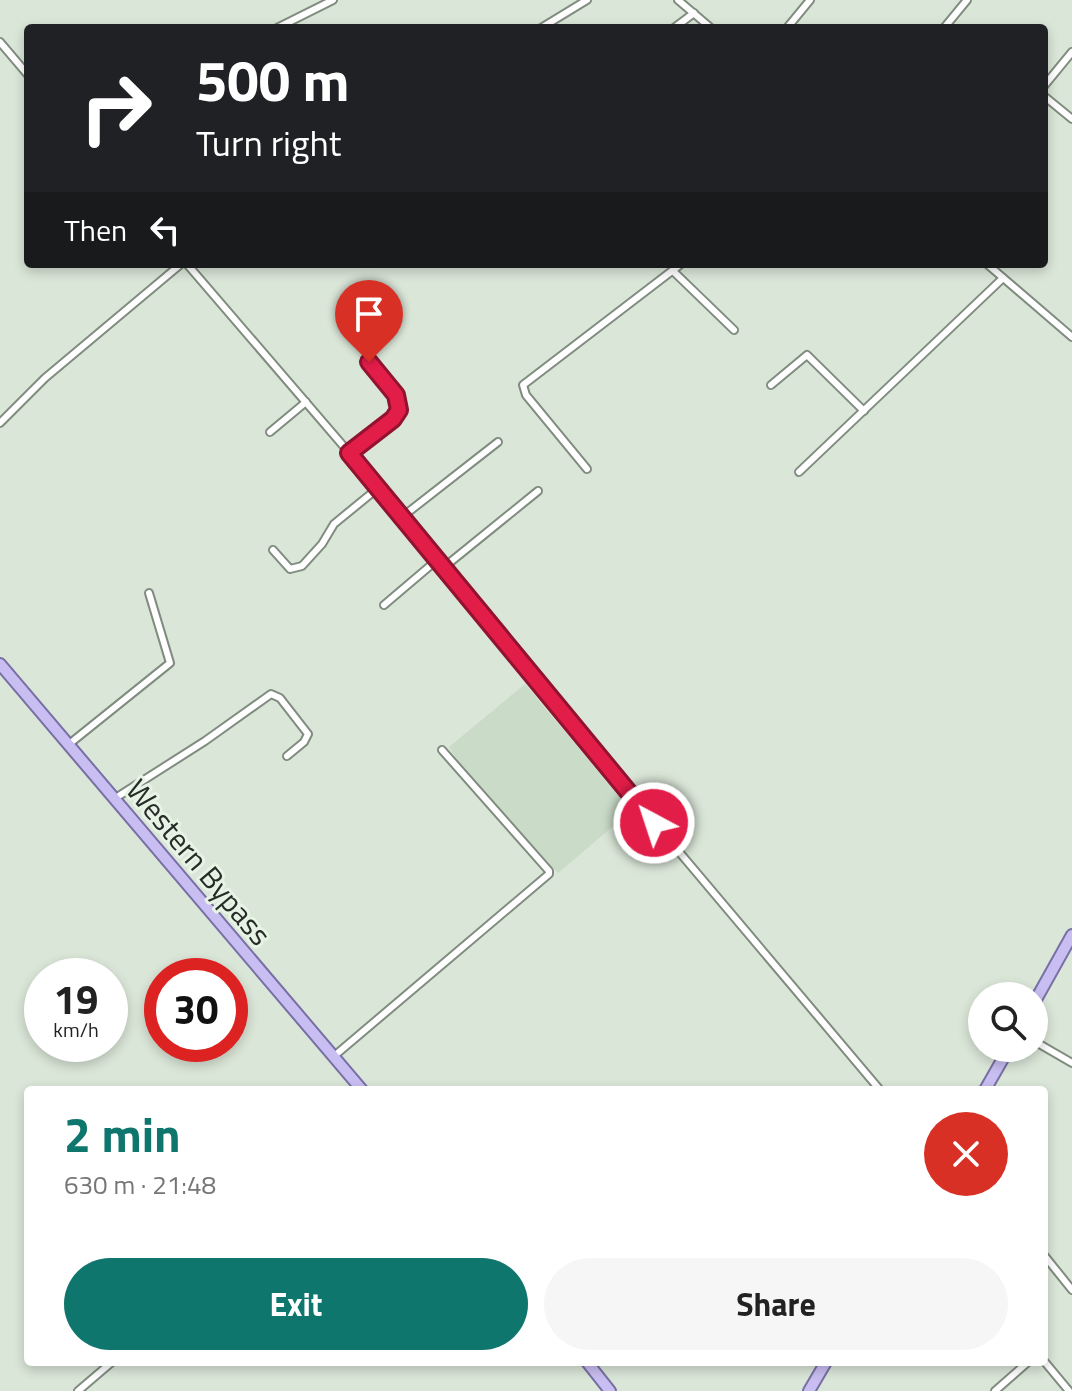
<!DOCTYPE html>
<meta charset="utf-8">
<style>
body{margin:0;font-family:"Titillium Web",sans-serif;background:#f6f6f6;color:#222;height:100vh;display:flex;flex-direction:column;font-size:30px;white-space:nowrap}
*{box-sizing:border-box;margin:0}
p{font-size:26px;color:#767676}
.icon{flex:none;width:44px;height:44px;fill:none;stroke:currentColor;stroke-width:2;stroke-linecap:round;stroke-linejoin:round}
.map{position:relative;flex:1;overflow:hidden}
.side{position:absolute;left:24px;top:1086px;width:1024px;height:280px;display:flex;flex-direction:column;background:#fff;border-radius:8px;box-shadow:0 4px 12px #0003}
.side>*{flex:none}
.banner{position:absolute;left:24px;top:24px;width:1024px;height:244px;border-radius:8px;box-shadow:0 4px 12px #0003;background:#202124;color:#fff;overflow:hidden}
.buttons{position:absolute;left:968px;top:982px;display:grid;gap:16px}
.buttons a{display:grid;place-items:center;width:80px;height:80px;border-radius:50%;background:#fff;box-shadow:0 4px 12px #0003;font-size:40px}
.speed{position:absolute;left:24px;top:958px;display:flex;gap:16px;font-size:40px;font-weight:700;text-align:center}
.speed>*{display:grid;place-content:center;width:104px;height:104px;border-radius:50%;background:#fff;box-shadow:0 4px 12px #0003;line-height:1}
.speed small{font-size:20px;font-weight:400}
.speed .limit{border:12px solid #d22;background:#fff;color:#111}
.pin{position:absolute;display:grid;place-items:center;width:68px;height:68px;color:#fff;margin:-82px -34px;border-radius:50% 50% 50% 0;rotate:-45deg;box-shadow:0 0 8px #0007}
.pin .icon{rotate:45deg}
.me{position:absolute;width:88px;margin:-44px;rotate:320deg;stroke-linejoin:round;filter:drop-shadow(0 0 6px #0008)}
.turn{display:flex;align-items:center;gap:28px;height:168px;padding:0 40px;font-size:36px}
.turn .icon{width:104px;height:104px;stroke-width:2.5}
.turn b{display:block;font-size:56px;line-height:68px}
.then{display:flex;align-items:center;height:76px;padding:0 40px;background:#0003;gap:16px;font-size:30px}
.round{display:grid;place-items:center;flex:none;width:84px;height:84px;border-radius:42px;background:#f6f6f6}
.summary{display:flex;align-items:center;justify-content:space-between;height:136px;padding:0 40px}
h1{font-size:48px;font-weight:700;line-height:60px;color:#0f766e}
.button{display:flex;gap:16px;margin-top:auto;padding:16px 40px}
.button a{flex:1;height:92px;border-radius:48px;background:#0f766e;color:#fff;font-size:32px;font-weight:700;line-height:92px;text-align:center}
.button a+a{background:#f6f6f6;color:#222}
.map>svg:first-child{display:block}
.built{fill:#cadbc8}
.lines{fill:none;stroke-linecap:round;stroke-linejoin:round}
.minor-casing{stroke:#808c7f;stroke-width:10}
.primary-casing{stroke:#786fa4;stroke-width:14}
.minor{stroke:#fff;stroke-width:6}
.primary{stroke:#c8bef1;stroke-width:10}
.route-casing{stroke:#92132f;stroke-width:20}
.route{stroke:#e11d48;stroke-width:14}
.labels{text-anchor:middle;dominant-baseline:central;stroke-width:6;stroke-linejoin:round;paint-order:stroke}
.street-label{font-size:30px;fill:#272c27;stroke:#e7f4e5}
</style>
<div class="map">
<svg width="1072" height="1391" viewBox="0 0 1072 1391">
<rect width="100%" height="100%" fill="#dae6d8"/>
<!-- built -->
<polygon class="built" points="525,684 631,811 558,873 466,774 449,747"/>
<g class="lines">
<!-- minor casing -->
<g class="minor-casing">
<g id="minor">
<polyline points="678,0 711,28"/>
<polyline points="277,28 333,0"/>
<polyline points="541,28 587,0"/>
<polyline points="674,28 694,13"/>
<polyline points="787,28 810,0"/>
<polyline points="944,28 967,0"/>
<polyline points="0,42 28,75"/>
<polyline points="1044,86 1072,52"/>
<polyline points="1044,96 1072,119"/>
<polyline points="187,264 364,470 513,655 880,1090"/>
<polyline points="987,264 1072,337"/>
<polyline points="673,271 734,330"/>
<polyline points="771,385 807,355 864,411"/>
<polyline points="0,423 45,378 181,264"/>
<polyline points="270,432 306,402"/>
<polyline points="349,453 393,419 399,410 396,395 369,362"/>
<polyline points="587,469 526,395 523,385 681,264"/>
<polyline points="799,472 1003,278"/>
<polyline points="402,517 498,442"/>
<polyline points="273,550 290,569 302,566 322,544 334,524 378,488"/>
<polyline points="443,568 538,491"/>
<polyline points="384,605 437,560"/>
<polyline points="68,745 170,663 149,593"/>
<polyline points="114,799 205,741 271,694 280,698 308,734 304,742 287,756"/>
<polyline points="1034,1041 1072,1063"/>
<polyline points="333,1057 549,874 549,871 442,750"/>
<polyline points="1044,1255 1072,1290"/>
<polyline points="1044,1361 1069,1391"/>
<polyline points="78,1391 112,1362"/>
<polyline points="995,1391 1028,1362"/>
</g>
</g>
<!-- primary casing -->
<g class="primary-casing">
<g id="primary">
<polyline points="0,664 362,1090"/>
<polyline points="1034,1003 1072,935"/>
<polyline points="985,1090 1009,1048"/>
<polyline points="587,1362 610,1391"/>
<polyline points="809,1391 826,1362"/>
</g>
</g>
<!-- minor -->
<use href="#minor" class="minor"/>
<!-- primary -->
<use href="#primary" class="primary"/>
</g>
<g class="lines">
<!-- route casing -->
<g class="route-casing">
<polyline id="route" points="369,362 396,395 399,410 393,419 349,453 654,823"/>
</g>
<!-- route -->
<use href="#route" class="route"/>
</g>
<g class="labels">
<!-- street labels -->
<g class="street-label">
<text transform="translate(199 862) rotate(50)">Western Bypass</text>
</g>
</g>
</svg>
<div class="buttons">
<a><svg class="icon" aria-label="search" viewBox="0 0 24 24"><circle cx="10" cy="10" r="6"/><path d="M15 15l6 6"/></svg></a>
</div>
<div class="speed"><div>19<small>km/h</small></div><div class="limit">30</div></div>
<div class="pin" style="left:369px;top:362px;background:#d93025"><svg class="icon" aria-label="arrive" viewBox="0 0 24 24"><path d="M6 21V4h12l-3 4 3 4H6"/></svg></div>
<svg class="me" style="left:654px;top:823px" viewBox="-20 -20 40 40"><circle r="17" fill="#e11d48" stroke="#fff" stroke-width="3"/><path d="M0-11L8 9 0 5-8 9z" fill="#fff"/></svg>
<div class="banner">
<div class="turn"><svg class="icon" aria-label="right" viewBox="0 0 24 24"><path d="M7 20v-9h11M14 6l5 5-5 5"/></svg><div><b>500 m</b>Turn right</div></div>
<div class="then">Then<svg class="icon" aria-label="left" viewBox="0 0 24 24"><path d="M17 20v-9H6M10 6l-5 5 5 5"/></svg></div>
</div>
<section class="side">
<div class="summary"><div><h1>2 min</h1><p>630 m · 21:48</p></div><a class="round" style="background:#d93025;color:#fff"><svg class="icon" aria-label="close" viewBox="0 0 24 24"><path d="M6 6l12 12M18 6L6 18"/></svg></a></div>
<div class="button"><a>Exit</a><a>Share</a></div>
</section>
</div>
